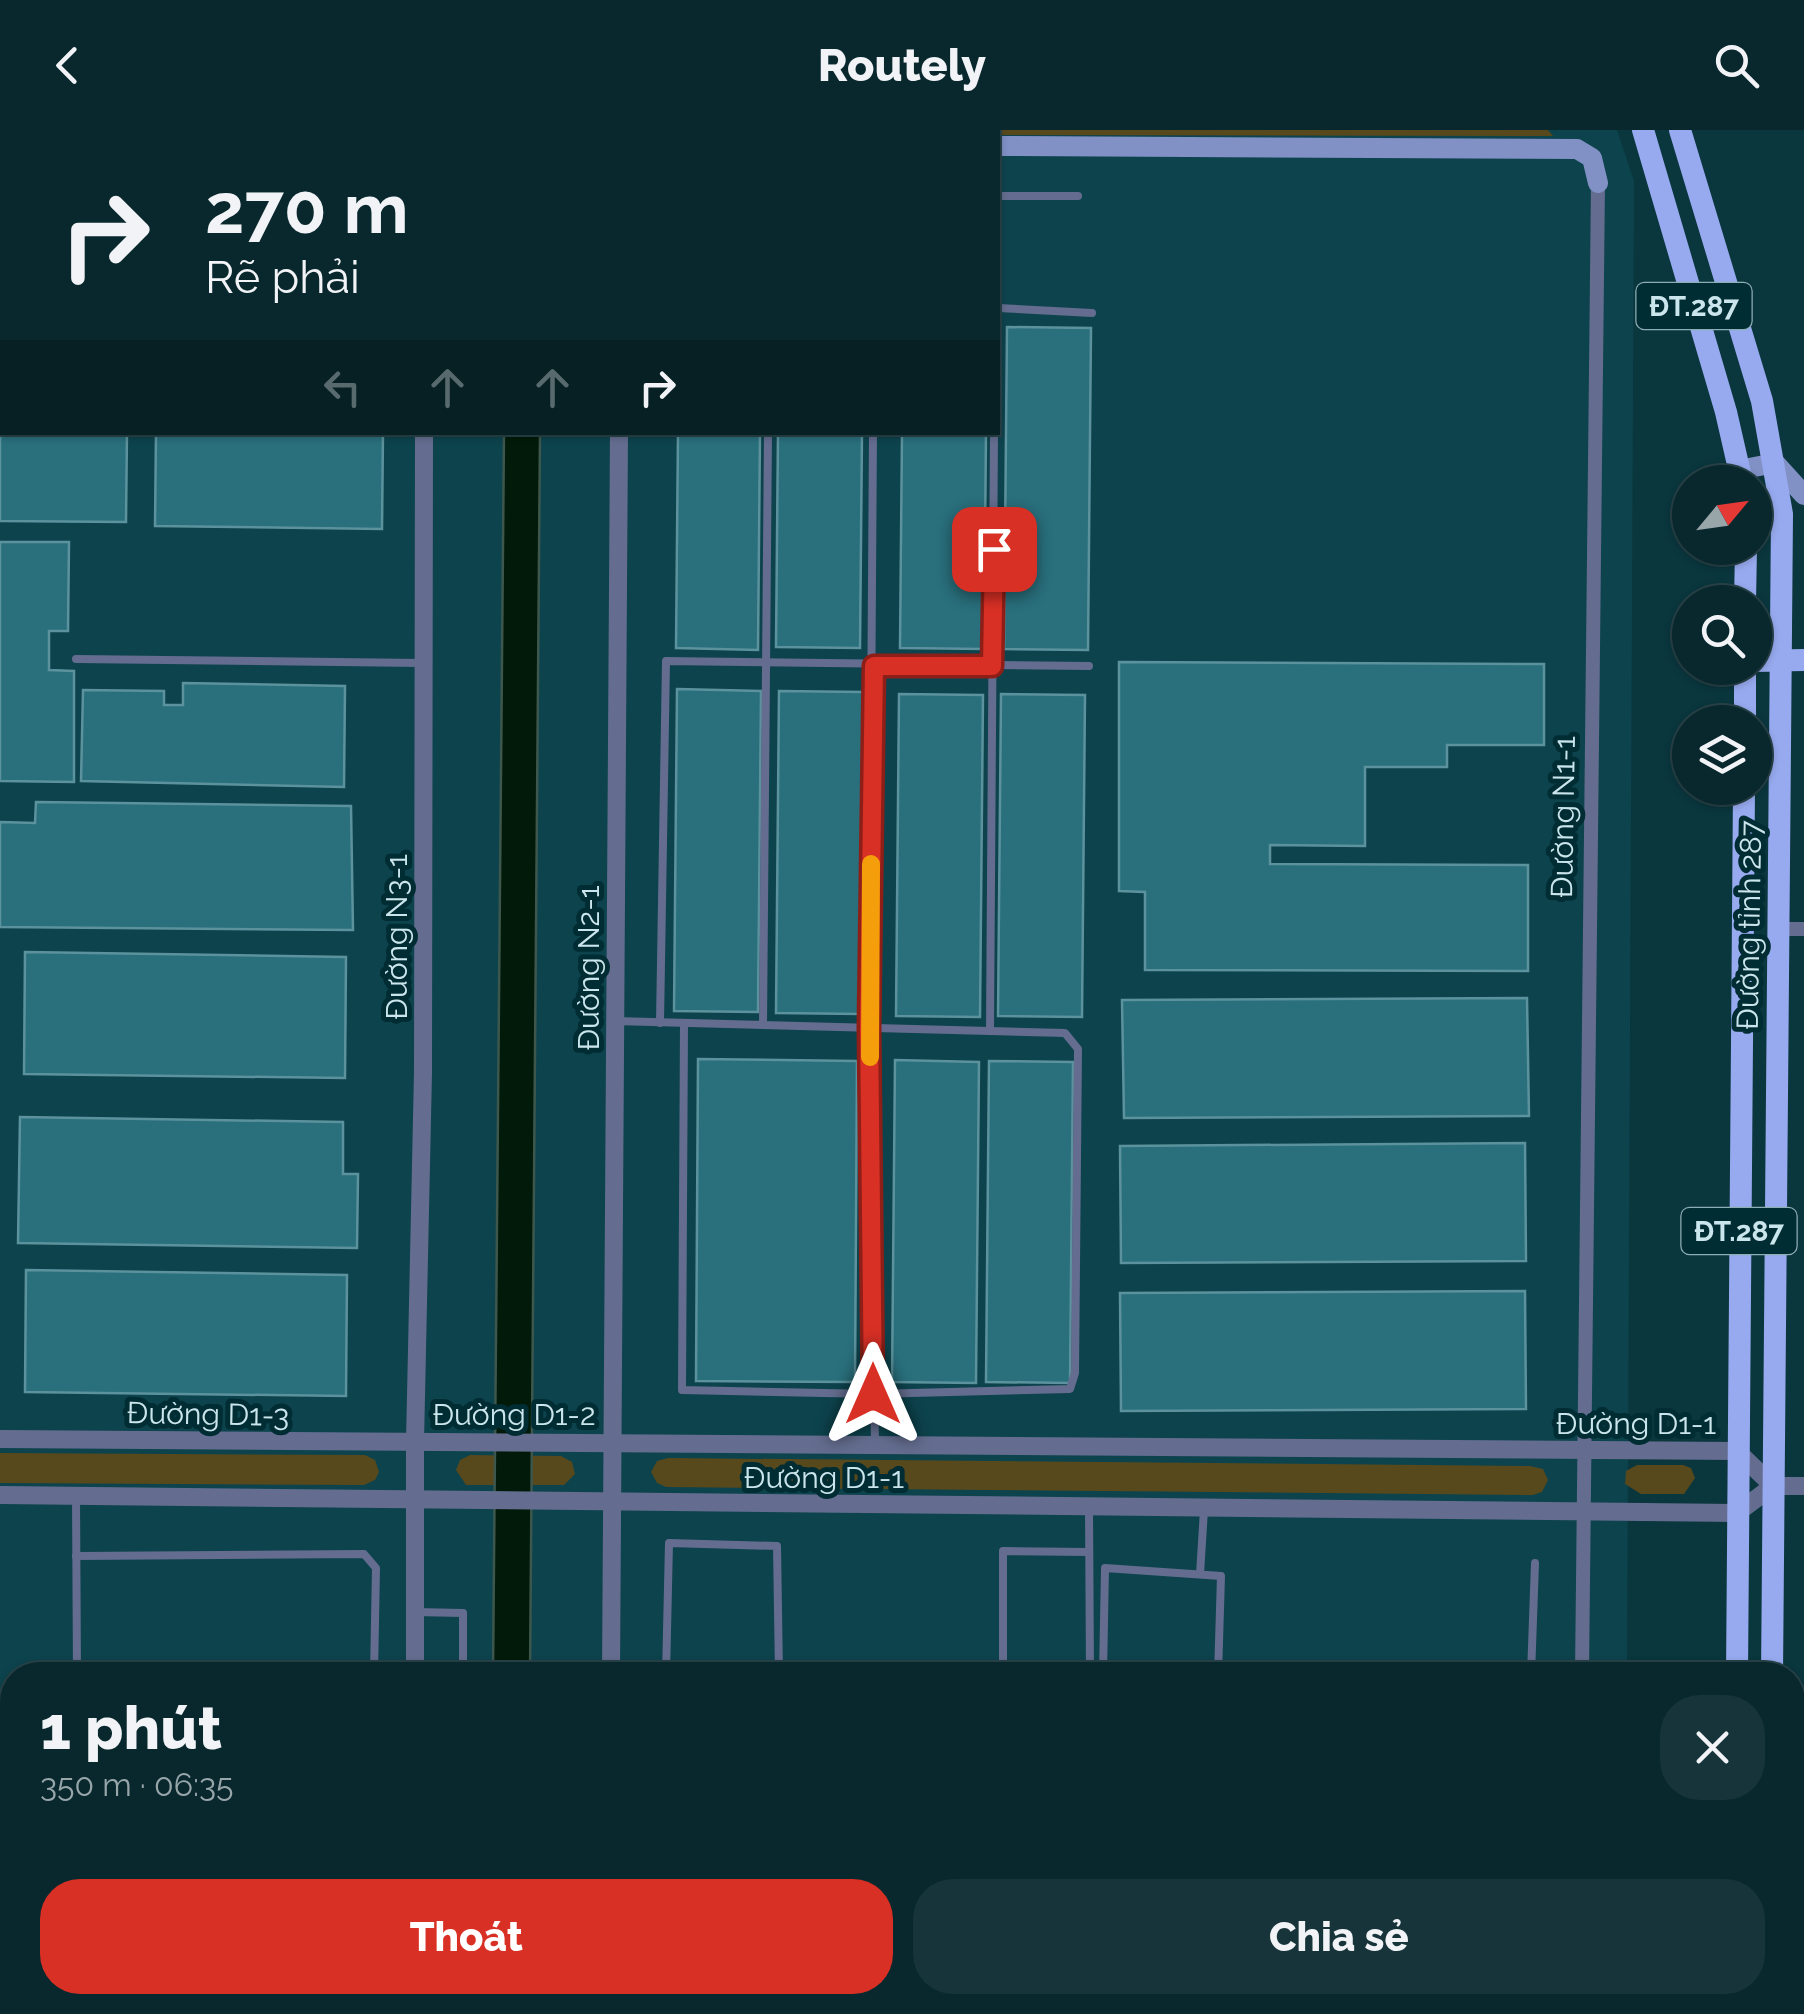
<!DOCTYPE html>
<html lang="vi">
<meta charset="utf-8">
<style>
body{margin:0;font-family:Raleway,sans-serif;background:#16343a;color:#f1f3f6;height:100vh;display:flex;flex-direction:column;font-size:38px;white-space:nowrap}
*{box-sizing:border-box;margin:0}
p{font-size:32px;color:#98a6aa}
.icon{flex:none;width:55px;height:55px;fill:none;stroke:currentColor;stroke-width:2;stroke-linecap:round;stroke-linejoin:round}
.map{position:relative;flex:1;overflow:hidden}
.panel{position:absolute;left:0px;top:1532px;width:1805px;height:352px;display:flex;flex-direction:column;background:#08282e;border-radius:40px 40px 0 0;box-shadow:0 2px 8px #0004,0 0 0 2px #29444a}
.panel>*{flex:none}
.hud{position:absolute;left:0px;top:0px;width:1000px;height:305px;box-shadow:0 2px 8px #0004,0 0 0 2px #29444a;background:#08282e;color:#f1f3f6;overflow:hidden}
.needle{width:65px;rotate:61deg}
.controls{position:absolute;left:1672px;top:335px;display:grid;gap:20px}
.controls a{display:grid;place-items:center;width:100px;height:100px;border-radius:50%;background:#08282e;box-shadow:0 2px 8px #0004,0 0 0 2px #29444a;font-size:50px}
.pin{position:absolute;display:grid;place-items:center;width:85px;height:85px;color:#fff;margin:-42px;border-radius:20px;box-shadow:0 5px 15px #0006}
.me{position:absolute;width:110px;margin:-55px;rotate:0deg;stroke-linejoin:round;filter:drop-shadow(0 0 8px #0008)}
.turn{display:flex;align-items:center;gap:35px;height:210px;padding:0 40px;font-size:45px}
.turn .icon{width:130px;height:130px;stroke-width:2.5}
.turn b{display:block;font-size:70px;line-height:85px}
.lanes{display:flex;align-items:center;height:95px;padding:0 40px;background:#0003;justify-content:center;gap:50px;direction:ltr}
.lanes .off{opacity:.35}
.round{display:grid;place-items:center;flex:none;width:105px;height:105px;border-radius:40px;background:#16343a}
.overview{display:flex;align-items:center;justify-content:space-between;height:170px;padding:0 40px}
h1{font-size:60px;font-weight:800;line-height:75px}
.primary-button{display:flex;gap:20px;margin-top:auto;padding:20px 40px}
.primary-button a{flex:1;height:115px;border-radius:40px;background:#d93025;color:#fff;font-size:40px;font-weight:800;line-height:115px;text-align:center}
.primary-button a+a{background:#16343a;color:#f1f3f6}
header{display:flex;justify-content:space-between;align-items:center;height:130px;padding:0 40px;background:#08282e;font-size:45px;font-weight:800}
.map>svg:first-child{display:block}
.built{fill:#0d434d;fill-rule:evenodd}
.green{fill:#57491c}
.water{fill:#011a09;stroke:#3d574d;stroke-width:2.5}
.building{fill:#296f7c;stroke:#5c929d;stroke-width:2.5}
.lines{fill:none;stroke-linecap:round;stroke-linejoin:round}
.service{stroke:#646d8f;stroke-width:8}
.minor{stroke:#646d8f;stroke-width:14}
.tertiary{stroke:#646d8f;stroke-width:18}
.secondary{stroke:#8190c5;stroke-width:20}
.primary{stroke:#97aaef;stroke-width:22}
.route-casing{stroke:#8d1f18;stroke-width:25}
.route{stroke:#d93025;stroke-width:18}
.slow{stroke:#f59e0b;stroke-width:18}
.labels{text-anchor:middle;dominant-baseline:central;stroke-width:10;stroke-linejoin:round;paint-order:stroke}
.shield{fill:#002c33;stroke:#8daeb4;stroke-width:2.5}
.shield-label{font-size:28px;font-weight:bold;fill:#cae5eb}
.street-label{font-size:30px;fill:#cae5eb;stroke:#002c33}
</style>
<header><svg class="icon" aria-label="back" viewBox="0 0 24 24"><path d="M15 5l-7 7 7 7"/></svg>Routely<svg class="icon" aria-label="search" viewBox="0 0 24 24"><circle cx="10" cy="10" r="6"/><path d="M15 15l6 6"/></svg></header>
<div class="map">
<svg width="1804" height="1884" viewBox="0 0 1804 1884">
<rect width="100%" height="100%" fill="#0a363e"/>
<!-- built -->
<path class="built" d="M0,0H1617L1634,51L1627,1545H12V1872H1626V1884H0ZM2,2H998V302H2Z"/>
<!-- green -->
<g class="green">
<polygon points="956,0 1548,0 1553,6 998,5"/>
<polygon points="0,1323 365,1325 375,1330 379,1342 375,1350 364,1355 0,1353"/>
<polygon points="470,1325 561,1326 572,1332 575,1344 564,1355 466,1355 456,1340 460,1330"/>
<polygon points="668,1328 1530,1336 1543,1339 1548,1350 1542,1362 1533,1365 666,1357 657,1353 651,1342 657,1331"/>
<polygon points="1683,1335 1691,1338 1695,1348 1684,1364 1641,1364 1625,1354 1626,1341 1637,1335"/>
</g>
<!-- water -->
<polygon class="water" points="540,302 530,1545 493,1545 504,303"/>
<!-- building -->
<g class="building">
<polygon points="0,95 2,302 127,302 126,392 0,391"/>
<polygon points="1007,197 1091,198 1088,520 1004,519"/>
<polygon points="156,302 383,302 382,399 155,396"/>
<polygon points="678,302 760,302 758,520 676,518"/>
<polygon points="778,302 862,302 860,518 776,517"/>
<polygon points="902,302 986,302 984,519 900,518"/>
<polygon points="0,412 69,412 68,501 49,501 49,540 74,541 74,652 0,651"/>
<polygon points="1119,532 1544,534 1544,615 1447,615 1447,637 1365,637 1365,716 1270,715 1270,734 1528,735 1528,841 1145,840 1145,762 1119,761"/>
<polygon points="183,553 345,556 344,657 81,651 83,560 164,561 164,575 183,575"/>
<polygon points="677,559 761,561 758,882 674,881"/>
<polygon points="779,561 863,562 860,884 776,883"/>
<polygon points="899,564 983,565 980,887 896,886"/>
<polygon points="1001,564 1085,565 1082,887 998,886"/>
<polygon points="36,672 351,676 353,800 0,797 0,692 35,693"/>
<polygon points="25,822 346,827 345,948 24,944"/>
<polygon points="1527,868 1529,986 1124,988 1122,870"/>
<polygon points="698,929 857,931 855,1252 696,1251"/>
<polygon points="895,930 979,932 976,1253 892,1252"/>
<polygon points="989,931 1073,932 1070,1253 986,1252"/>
<polygon points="20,987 343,992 343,1044 358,1044 357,1118 18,1113"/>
<polygon points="1525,1013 1526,1131 1121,1133 1120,1016"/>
<polygon points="26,1140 347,1145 346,1266 25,1262"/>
<polygon points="1525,1161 1526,1279 1121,1281 1120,1163"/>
</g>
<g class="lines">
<!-- service -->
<g class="service">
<polyline points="998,66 1078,66"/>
<polyline points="998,178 1092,183"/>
<polyline points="873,302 869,898 875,1313"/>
<polyline points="76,529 421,533"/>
<polyline points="615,891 1065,903 1078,919 1075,1243 1070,1259 873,1264 682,1260 684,893"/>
<polyline points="660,893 666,531 1089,536"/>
<polyline points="763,895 768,302"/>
<polyline points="990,901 994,302"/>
<polyline points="76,1366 77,1545"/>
<polyline points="1089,1379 1090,1545"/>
<polyline points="76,1426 364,1424 376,1438 374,1545"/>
<polyline points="1200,1444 1204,1380"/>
<polyline points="415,1482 463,1483 463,1545"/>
<polyline points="1531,1542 1582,1542"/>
<polyline points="666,1545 669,1413 777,1416 779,1545"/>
<polyline points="1003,1545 1003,1421 1088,1422"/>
<polyline points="1103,1545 1105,1438 1221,1446 1218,1545"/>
<polyline points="1531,1545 1535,1433"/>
<polyline points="0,1581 12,1581"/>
<polyline points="460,1884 460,1872"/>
</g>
<!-- minor -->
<g class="minor">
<polyline points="1779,799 1804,799"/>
<polyline points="1582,1545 1598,53"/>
<polyline points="1579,1884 1579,1872"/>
</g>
<!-- tertiary -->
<g class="tertiary">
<polyline points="424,2 424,0"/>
<polyline points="621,2 622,0"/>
<polyline points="0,1309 1737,1321 1773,1356"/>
<polyline points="1773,1356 1804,1356"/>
<polyline points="0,1365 1737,1383 1773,1356"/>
<polyline points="415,1545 415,1312 423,942 424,302"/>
<polyline points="611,1545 619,302"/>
<polyline points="414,1884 414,1872"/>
<polyline points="607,1884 607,1872"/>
</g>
<!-- secondary -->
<g class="secondary">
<polyline points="105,2 105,0"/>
<polyline points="897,2 897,0"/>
<polyline points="0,8 2,8"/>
<polyline points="998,16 1577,19 1592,28 1598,53"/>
<polyline points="1739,340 1775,333 1804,365"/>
</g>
<!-- primary -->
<g class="primary">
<polyline points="1643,0 1726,282 1742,352"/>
<polyline points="1680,0 1762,271 1782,384 1772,1545"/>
<polyline points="1745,472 1746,418"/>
<polyline points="1755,531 1804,530"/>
<polyline points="1745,592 1745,538"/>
<polyline points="1737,1545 1744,658"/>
<polyline points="1734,1884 1734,1872"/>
<polyline points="1770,1884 1770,1872"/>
</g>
</g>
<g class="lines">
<!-- route casing -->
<g class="route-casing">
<polyline id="route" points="873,1264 869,898 874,536 992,536 994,419"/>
</g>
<!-- route -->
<use href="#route" class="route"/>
<!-- slow -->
<polyline class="slow" points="870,927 871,734"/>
</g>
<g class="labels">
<!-- shield labels -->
<g class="shield">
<rect x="1636.5" y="153" width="115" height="46" rx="8"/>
<rect x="1681.5" y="1078" width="115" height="46" rx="8"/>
</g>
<g class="shield-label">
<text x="1694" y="176">ĐT.287</text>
<text x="1739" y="1101">ĐT.287</text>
</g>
<!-- street labels -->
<g class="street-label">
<text transform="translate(1563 687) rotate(-89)">Đường N1-1</text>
<text transform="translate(1749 795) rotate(-89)">Đường tỉnh 287</text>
<text transform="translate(396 807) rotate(-90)">Đường N3-1</text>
<text transform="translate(588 838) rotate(-90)">Đường N2-1</text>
<text transform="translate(208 1284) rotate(1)">Đường D1-3</text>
<text x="514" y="1284">Đường D1-2</text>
<text x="1636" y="1293">Đường D1-1</text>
<text x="824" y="1347">Đường D1-1</text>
</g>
</g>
</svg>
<div class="controls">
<a><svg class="needle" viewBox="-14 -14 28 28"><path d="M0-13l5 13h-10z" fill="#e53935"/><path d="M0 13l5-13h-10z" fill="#98a6aa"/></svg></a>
<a><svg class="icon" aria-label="search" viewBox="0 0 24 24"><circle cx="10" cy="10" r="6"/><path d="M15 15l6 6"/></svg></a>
<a><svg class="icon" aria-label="layers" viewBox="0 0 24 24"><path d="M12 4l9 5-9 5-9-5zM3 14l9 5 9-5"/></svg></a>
</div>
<div class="pin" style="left:994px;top:419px;background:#d93025"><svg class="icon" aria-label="arrive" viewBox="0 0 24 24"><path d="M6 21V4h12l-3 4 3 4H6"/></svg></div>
<svg class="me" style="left:873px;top:1264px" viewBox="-20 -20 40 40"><path d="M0-17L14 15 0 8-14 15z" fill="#d93025" stroke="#fff" stroke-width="4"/></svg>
<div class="hud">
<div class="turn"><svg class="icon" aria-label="right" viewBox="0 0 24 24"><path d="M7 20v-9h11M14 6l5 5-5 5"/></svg><div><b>270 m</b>Rẽ phải</div></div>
<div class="lanes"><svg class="icon off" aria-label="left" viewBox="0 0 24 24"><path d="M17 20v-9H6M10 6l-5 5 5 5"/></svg><svg class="icon off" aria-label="ahead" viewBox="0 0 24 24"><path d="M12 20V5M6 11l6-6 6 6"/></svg><svg class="icon off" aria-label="ahead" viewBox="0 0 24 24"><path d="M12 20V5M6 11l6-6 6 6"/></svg><svg class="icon" aria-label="right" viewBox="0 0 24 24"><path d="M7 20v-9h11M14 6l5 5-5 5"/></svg></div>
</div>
<section class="panel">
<div class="overview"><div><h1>1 phút</h1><p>350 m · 06:35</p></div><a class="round"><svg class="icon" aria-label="close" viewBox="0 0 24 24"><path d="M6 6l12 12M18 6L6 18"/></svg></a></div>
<div class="primary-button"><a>Thoát</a><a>Chia sẻ</a></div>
</section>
</div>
